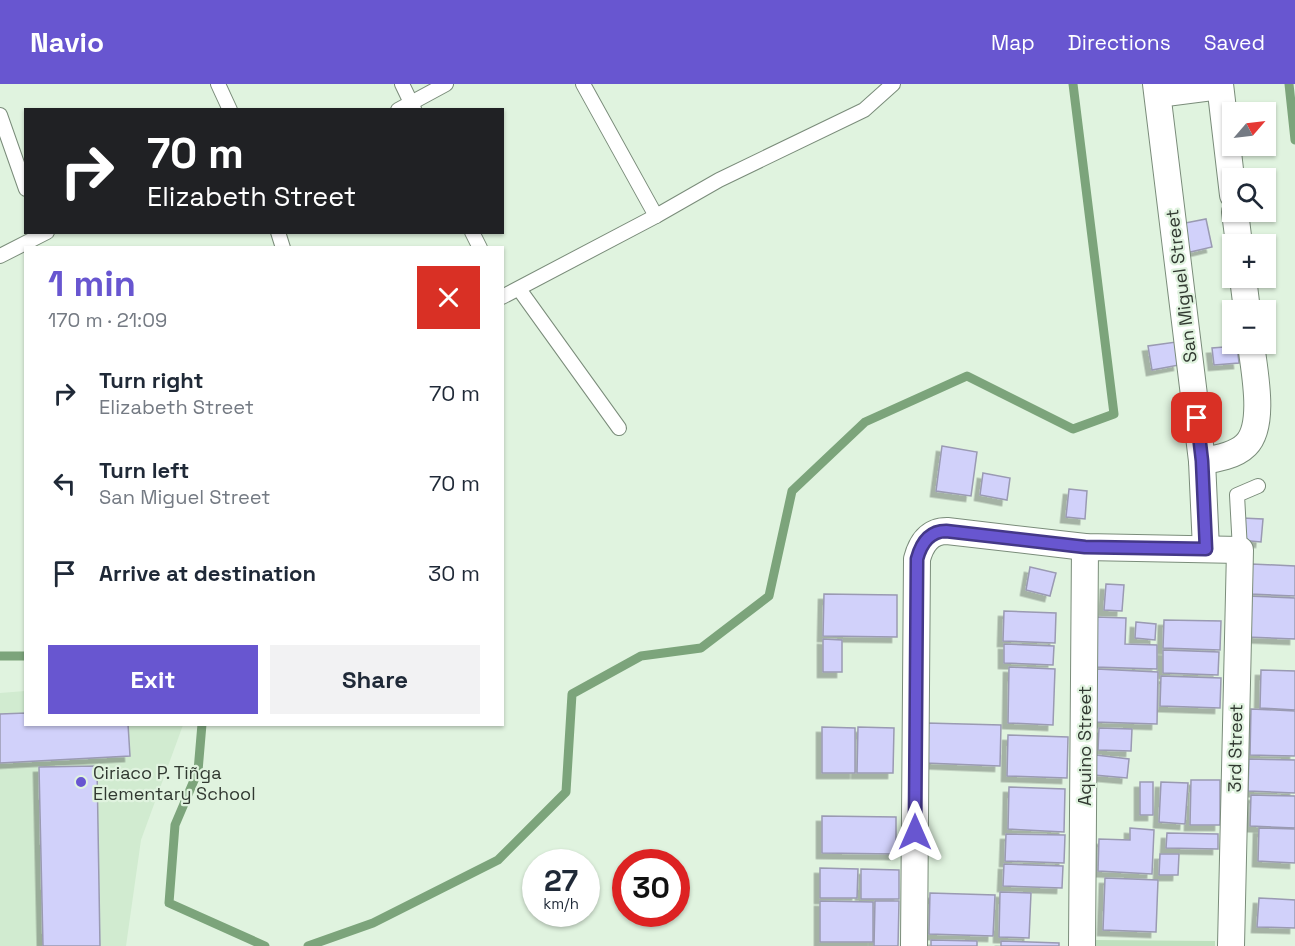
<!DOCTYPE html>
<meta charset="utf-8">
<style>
body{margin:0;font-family:"Space Grotesk",sans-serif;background:#f2f2f3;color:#1f2937;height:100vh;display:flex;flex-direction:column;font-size:22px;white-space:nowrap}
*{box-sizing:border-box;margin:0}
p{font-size:20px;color:#747a83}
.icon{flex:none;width:33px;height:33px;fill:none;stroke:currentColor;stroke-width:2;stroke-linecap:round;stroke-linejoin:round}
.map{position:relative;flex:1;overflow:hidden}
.panel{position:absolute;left:24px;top:162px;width:480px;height:480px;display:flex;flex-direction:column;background:#fff;border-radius:0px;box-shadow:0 2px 4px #0004}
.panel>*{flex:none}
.top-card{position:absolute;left:24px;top:24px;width:480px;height:126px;border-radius:0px;box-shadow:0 2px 4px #0004;background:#202124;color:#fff;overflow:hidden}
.needle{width:39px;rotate:62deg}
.buttons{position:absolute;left:1222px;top:18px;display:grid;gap:12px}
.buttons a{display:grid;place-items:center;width:54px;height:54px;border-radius:0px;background:#fff;box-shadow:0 2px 4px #0004;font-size:30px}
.speed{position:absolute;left:522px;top:765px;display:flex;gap:12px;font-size:30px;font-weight:700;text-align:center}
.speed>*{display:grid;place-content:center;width:78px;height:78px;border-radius:50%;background:#fff;box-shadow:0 2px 4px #0004;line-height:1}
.speed small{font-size:15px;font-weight:400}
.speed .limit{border:9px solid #d22;background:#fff;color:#111}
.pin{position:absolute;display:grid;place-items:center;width:51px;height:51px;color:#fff;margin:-26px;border-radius:12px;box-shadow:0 3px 9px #0006}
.me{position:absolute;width:66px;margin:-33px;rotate:0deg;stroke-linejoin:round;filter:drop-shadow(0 0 4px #0008)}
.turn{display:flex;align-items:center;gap:21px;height:126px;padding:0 24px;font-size:27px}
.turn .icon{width:78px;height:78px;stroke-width:2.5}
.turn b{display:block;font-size:42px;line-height:51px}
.round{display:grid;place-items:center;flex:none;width:63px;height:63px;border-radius:0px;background:#f2f2f3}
.summary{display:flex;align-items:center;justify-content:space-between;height:102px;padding:0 24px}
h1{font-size:36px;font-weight:800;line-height:45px;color:#6856d0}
.cta{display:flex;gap:12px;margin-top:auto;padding:12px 24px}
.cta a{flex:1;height:69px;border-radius:0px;background:#6856d0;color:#fff;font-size:24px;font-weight:800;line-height:69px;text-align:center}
.cta a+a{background:#f2f2f3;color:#1f2937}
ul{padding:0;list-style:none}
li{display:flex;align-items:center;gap:18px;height:90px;padding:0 24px}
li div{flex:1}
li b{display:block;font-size:22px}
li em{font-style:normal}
header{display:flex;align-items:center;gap:36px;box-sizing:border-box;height:84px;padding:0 30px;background:#6856d0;color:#fff}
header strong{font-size:28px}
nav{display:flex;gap:33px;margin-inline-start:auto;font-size:21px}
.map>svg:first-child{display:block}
.built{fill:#d1ebd0}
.green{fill:#bfe0be}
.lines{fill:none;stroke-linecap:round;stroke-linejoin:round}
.stream{stroke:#7ca47b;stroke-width:9}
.building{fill:#d1d1fa;stroke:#9a9ab2;stroke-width:1.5;filter:url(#shadow)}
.service-casing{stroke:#7a8c7a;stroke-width:16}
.minor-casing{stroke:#7a8c7a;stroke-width:28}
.service{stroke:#fff;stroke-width:14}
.minor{stroke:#fff;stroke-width:26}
.route-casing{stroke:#443887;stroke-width:15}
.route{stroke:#6856d0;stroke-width:10}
.poi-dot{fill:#6856d0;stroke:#e0f3df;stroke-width:2}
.labels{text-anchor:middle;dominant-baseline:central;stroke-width:4.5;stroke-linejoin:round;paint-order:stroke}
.street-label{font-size:18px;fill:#313931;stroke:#e0f3df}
.poi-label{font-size:18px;fill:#313931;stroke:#e0f3df;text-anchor:start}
</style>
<header>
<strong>Navio</strong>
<nav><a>Map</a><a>Directions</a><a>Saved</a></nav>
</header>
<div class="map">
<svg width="1295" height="862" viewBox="0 0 1295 862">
<defs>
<filter id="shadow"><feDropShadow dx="-5.5" dy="5.5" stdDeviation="0" flood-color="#0004"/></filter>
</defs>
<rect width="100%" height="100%" fill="#e0f3df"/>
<!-- built -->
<polygon class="built" points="25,607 26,640 183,641 141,756 126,862 0,862 0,609"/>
<!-- green -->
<polygon class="green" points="1094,856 1215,857 1215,862 1094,862"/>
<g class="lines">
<!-- stream -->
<g class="stream">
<polyline points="1289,0 1295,56"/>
<polyline points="0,572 26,572"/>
<polyline points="202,640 198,687 175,741 169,819 265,862"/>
<polyline points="308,862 373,839 498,776 566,708 572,610 641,572 701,564 769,512 792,407 865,338 967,292 1073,345 1114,330 1073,0"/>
</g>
</g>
<!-- building -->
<g class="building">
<polygon points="1206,135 1212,163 1186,169 1180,140"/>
<polygon points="1176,258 1179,281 1152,286 1148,262"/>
<polygon points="1237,262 1239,279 1214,281 1212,264"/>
<polygon points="942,362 977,368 971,412 936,407"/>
<polygon points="983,389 1010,394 1007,416 980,411"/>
<polygon points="1069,405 1087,407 1085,435 1066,433"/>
<polygon points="1242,434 1263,435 1261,458 1240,456"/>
<polygon points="1251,480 1295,482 1295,512 1250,510"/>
<polygon points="1030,483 1056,489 1050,512 1026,506"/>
<polygon points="1106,500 1124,501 1122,527 1104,526"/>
<polygon points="824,510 897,511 897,553 823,552"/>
<polygon points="1247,512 1295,514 1295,555 1246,553"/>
<polygon points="1004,527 1056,529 1055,559 1003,557"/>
<polygon points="1096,533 1126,534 1125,560 1157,561 1157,585 1095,583"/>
<polygon points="1164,536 1221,537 1220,566 1163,564"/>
<polygon points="1136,538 1156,540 1155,556 1135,554"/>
<polygon points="823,555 842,556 842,588 823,588"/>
<polygon points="1004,560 1054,562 1053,581 1004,579"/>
<polygon points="1163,566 1219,568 1218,591 1163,589"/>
<polygon points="1009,583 1055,585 1053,641 1008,639"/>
<polygon points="1096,585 1158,588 1157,640 1094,638"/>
<polygon points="1261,586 1295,587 1295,626 1260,624"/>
<polygon points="1161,592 1221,594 1220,624 1160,622"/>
<polygon points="1251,625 1295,627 1295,672 1250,671"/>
<polygon points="26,629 26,640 128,640 130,672 0,679 0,630"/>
<polygon points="926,639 1001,641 1000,682 925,679"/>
<polygon points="822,643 855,644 855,689 822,689"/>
<polygon points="858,643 894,644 893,689 857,689"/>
<polygon points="1099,644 1132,645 1131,667 1098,666"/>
<polygon points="1008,651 1068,653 1067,694 1007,692"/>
<polygon points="1096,671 1129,675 1127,694 1094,691"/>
<polygon points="1249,675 1295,676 1295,709 1248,707"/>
<polygon points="97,682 100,862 43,862 39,683"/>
<polygon points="1191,696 1220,696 1220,741 1190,741"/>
<rect x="1140" y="698" width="13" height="33"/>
<polygon points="1161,698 1188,699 1185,740 1159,738"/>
<polygon points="1009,703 1065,705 1064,748 1008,745"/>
<polygon points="1251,711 1295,712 1295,744 1250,742"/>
<polygon points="822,732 896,733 896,770 822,769"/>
<polygon points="1130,744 1154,746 1152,790 1098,787 1099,755 1130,756"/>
<polygon points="1259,744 1295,745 1295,779 1258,777"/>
<polygon points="1167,749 1218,750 1218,765 1166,764"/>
<polygon points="1006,750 1065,751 1064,779 1005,777"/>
<polygon points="1160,770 1179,770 1178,791 1159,791"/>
<polygon points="1004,780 1063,782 1062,804 1003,802"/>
<polygon points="820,784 858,785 857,814 820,814"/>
<polygon points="861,785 899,786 899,815 861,815"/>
<polygon points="1105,794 1158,796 1156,848 1103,846"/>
<polygon points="1000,808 1031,809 1029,854 999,853"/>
<polygon points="930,809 995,811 993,852 929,850"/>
<polygon points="1259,814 1295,816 1295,844 1257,843"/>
<polygon points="820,817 873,818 873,858 820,858"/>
<polygon points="875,817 899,817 898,862 874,862"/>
<polygon points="931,856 977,857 977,862 931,862"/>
<polygon points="1001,857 1059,859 1059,862 1001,862"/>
</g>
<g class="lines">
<!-- service casing -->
<g class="service-casing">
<g id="service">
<polyline points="218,0 230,26"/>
<polyline points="402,0 414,25"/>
<polyline points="583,0 656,132"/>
<polyline points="398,26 446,0"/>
<polyline points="0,31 26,105"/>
<polyline points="278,148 283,164"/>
<polyline points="472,148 480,164"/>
<polyline points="0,172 47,148"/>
<polyline points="519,205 619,344"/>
<polyline points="502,213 656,132 719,96 864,26 893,0"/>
<polyline points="1240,466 1237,411 1258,402"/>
</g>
</g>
<!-- minor casing -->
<g class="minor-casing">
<g id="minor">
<polyline points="1156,0 1202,377 1206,465"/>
<polyline points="1220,0 1233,111"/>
<polyline points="1158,10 1220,2"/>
<polyline points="1235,128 1239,160"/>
<polyline points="1243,194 1247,226"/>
<path d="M1202,377C1216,375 1235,372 1246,361C1266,341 1254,286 1251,260"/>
<path d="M914,862L917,475C921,460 929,447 947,447L1085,463L1240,466L1231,862"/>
<polyline points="1082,862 1085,463"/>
</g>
</g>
<!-- service -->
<use href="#service" class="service"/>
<!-- minor -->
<use href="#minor" class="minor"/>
</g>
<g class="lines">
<!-- route casing -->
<g class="route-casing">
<path id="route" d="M915,748L917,475C921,460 929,447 946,447L1085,463L1206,465L1202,377L1197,334"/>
</g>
<!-- route -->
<use href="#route" class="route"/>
</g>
<!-- markers -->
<circle class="poi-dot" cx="81" cy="698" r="6"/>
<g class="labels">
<!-- street labels -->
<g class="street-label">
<text transform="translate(1181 202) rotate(-97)">San Miguel Street</text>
<text transform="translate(1084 662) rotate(-90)">Aquino Street</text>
<text transform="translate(1235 664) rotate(-89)">3rd Street</text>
</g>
<!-- poi labels -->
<g class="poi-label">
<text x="93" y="688">Ciriaco P. Tiñga<tspan x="93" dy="21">Elementary School</tspan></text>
</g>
</g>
</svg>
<div class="buttons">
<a><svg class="needle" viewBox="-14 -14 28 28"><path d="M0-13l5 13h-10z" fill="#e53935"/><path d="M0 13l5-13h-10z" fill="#747a83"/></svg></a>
<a><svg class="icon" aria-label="search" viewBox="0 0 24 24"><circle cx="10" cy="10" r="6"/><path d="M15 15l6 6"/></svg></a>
<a>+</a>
<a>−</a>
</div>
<div class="speed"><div>27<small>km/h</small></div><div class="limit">30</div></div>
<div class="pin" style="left:1197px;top:334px;background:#d93025"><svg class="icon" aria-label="arrive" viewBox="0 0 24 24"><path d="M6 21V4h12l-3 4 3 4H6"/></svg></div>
<svg class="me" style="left:915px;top:748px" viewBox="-20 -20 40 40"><path d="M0-17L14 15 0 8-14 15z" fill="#6856d0" stroke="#fff" stroke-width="4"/></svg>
<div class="top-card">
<div class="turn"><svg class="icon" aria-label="right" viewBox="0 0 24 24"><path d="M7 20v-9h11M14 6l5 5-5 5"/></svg><div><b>70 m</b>Elizabeth Street</div></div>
</div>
<section class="panel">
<div class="summary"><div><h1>1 min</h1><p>170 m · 21:09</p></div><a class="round" style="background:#d93025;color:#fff"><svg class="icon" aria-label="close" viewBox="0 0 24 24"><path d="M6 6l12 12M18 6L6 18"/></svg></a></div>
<ul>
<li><svg class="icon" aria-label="right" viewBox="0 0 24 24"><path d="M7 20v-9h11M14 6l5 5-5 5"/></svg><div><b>Turn right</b><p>Elizabeth Street</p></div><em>70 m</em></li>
<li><svg class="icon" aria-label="left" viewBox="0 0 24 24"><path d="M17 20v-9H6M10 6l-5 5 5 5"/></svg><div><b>Turn left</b><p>San Miguel Street</p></div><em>70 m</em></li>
<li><svg class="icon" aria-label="arrive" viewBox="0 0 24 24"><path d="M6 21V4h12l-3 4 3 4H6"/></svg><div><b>Arrive at destination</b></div><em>30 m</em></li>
</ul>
<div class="cta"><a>Exit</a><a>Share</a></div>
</section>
</div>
